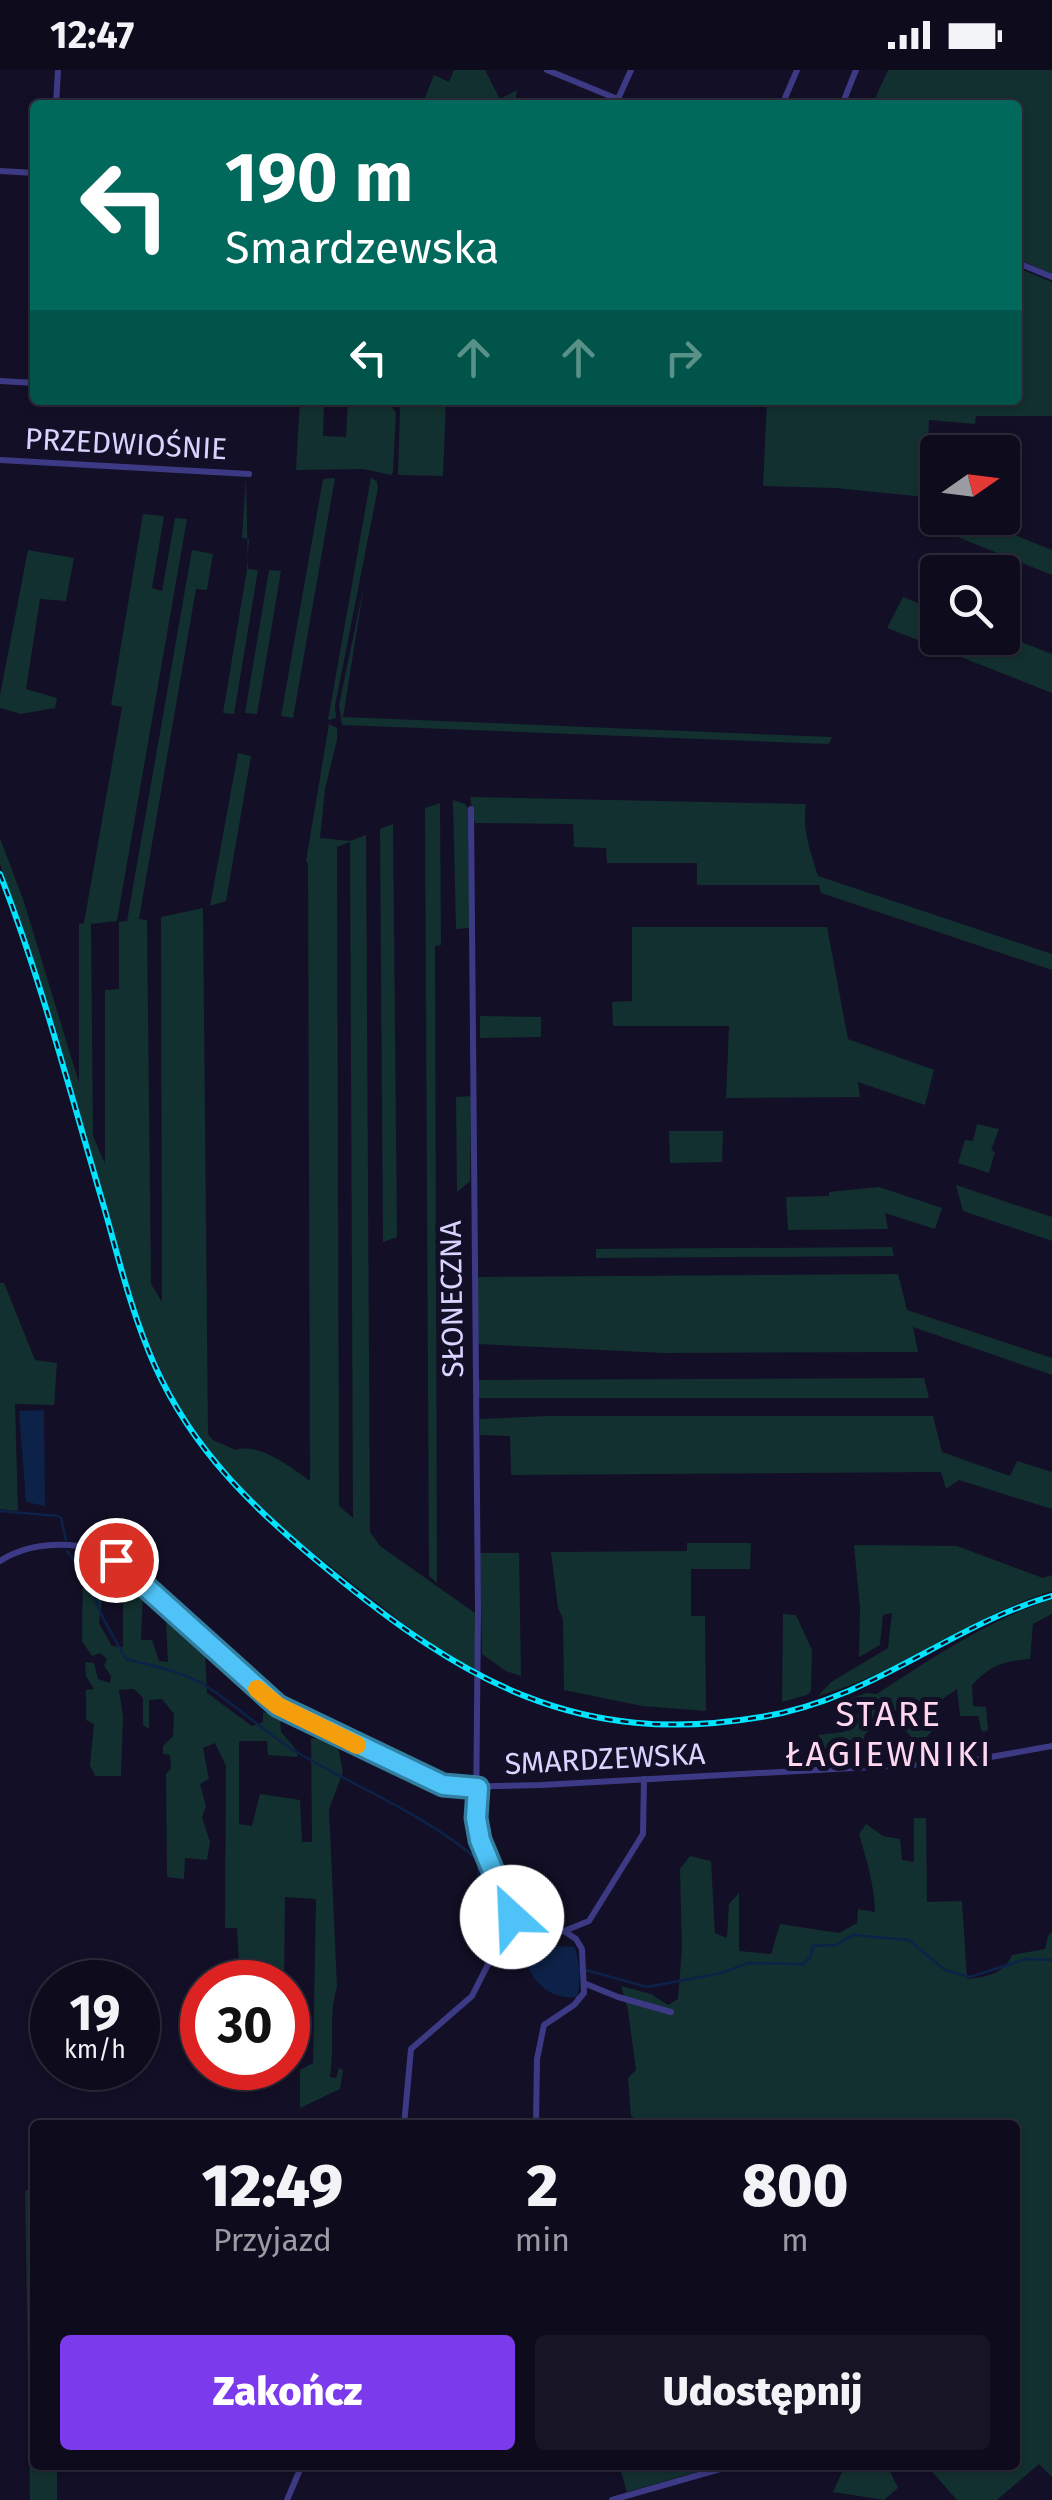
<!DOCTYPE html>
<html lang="pl">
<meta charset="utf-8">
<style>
body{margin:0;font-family:"Fira Sans",sans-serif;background:#171425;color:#f1f3f6;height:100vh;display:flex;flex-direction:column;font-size:38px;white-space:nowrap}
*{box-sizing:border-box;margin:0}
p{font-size:32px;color:#9b9ba3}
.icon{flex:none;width:55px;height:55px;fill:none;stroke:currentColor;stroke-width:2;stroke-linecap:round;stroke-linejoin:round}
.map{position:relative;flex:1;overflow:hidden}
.side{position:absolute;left:30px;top:2050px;width:990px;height:350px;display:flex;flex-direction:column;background:#0e0b1c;border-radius:10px;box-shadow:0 2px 8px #0004,0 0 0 2px #2e2b3b}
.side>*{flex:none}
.hud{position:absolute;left:30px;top:30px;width:992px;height:305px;border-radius:10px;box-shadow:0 2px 8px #0004,0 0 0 2px #2e2b3b;background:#00695c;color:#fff;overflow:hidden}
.needle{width:65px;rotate:76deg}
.fabs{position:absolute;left:920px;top:365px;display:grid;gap:20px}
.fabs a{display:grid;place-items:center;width:100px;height:100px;border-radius:10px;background:#0e0b1c;box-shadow:0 2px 8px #0004,0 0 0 2px #2e2b3b;font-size:50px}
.speed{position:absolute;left:30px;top:1890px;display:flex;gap:20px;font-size:50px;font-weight:700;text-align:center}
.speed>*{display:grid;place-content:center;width:130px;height:130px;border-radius:50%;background:#0e0b1c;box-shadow:0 2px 8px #0004,0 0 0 2px #2e2b3b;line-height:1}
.speed small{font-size:25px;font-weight:400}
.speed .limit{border:15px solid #d22;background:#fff;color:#111}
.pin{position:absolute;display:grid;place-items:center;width:85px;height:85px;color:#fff;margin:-42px;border:5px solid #fff;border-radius:50%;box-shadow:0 2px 10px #0007}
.me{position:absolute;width:110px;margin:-55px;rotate:335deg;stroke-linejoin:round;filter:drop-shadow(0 0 8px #0008)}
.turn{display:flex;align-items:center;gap:35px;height:210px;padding:0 30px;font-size:45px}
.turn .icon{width:130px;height:130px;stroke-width:2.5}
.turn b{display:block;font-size:70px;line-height:85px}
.lanes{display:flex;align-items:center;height:95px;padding:0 30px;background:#0003;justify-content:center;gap:50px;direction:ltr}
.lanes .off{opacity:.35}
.eta{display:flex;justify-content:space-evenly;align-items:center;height:170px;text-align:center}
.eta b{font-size:60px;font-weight:800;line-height:70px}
.button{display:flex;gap:20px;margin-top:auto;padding:20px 30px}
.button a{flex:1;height:115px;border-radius:10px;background:#7c3aed;color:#fff;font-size:40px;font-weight:800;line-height:115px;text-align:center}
.button a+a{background:#171425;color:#f1f3f6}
.status{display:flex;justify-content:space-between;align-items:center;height:70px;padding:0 50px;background:#0e0b1c;direction:ltr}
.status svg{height:28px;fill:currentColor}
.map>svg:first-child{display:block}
.green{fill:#12302f;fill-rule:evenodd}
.water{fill:#0c2248}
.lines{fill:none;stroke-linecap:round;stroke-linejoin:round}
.stream{stroke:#0c2248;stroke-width:2.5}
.minor{stroke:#3d3a85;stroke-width:6}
.rail-casing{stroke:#00e5ff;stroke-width:6}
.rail{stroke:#130f26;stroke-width:2.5;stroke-dasharray:8;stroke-linecap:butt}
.route-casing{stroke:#337fa1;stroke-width:25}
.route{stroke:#4fc3f7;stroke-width:18}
.slow{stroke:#f59e0b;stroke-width:18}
.labels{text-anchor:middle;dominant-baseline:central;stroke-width:10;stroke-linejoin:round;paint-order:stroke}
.street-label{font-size:30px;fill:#d9d4ff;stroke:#130f26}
.quarter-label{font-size:35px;letter-spacing:2.5px;fill:#ffd6f0;stroke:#130f26}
</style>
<div class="status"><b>12:47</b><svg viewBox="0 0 49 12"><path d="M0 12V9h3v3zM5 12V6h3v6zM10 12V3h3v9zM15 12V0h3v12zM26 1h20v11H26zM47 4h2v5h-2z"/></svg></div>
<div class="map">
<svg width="1052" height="2430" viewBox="0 0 1052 2430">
<rect width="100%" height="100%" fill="#130f26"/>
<!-- green -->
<g class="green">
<polygon points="454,0 485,0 500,29 517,20 515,35 422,35 434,5 449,12"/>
<polygon points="888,0 1052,0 1052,204 1018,189 1018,35 872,35"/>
<polygon points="1018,198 1052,212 1052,346 976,346 975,354 929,350 926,427 835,418 763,416 767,330 1018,330"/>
<polygon points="300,330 324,331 323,366 346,367 348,331 392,337 396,343 393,402 391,405 363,399 296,400"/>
<polygon points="376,330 446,330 443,406 398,405 400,338 396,333"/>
<polygon points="246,407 248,499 258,500 234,644 223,643 247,499 249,469 242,468"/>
<polygon points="371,407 377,412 378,418 335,636 336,648 328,650"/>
<polygon points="335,408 293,648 281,646 323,409"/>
<path d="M143,444L164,446L152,518L162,521L175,448L187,449L117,851L91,854L93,1066L105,1094V920L119,919V852L127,851L192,480L213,484L207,520L196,519L139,849L147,850L151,1214L162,1232L161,847L203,838L208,1364L213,1370L236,1380C260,1372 292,1398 310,1411L308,794L306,791L329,654L337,658V670L325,719L320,768L350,771L366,765L370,1462L380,1476L475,1543V1603L436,1579L265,1445L224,1400L174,1330L138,1247L56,959L0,794V768L24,832L79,1013V854L84,853L122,637L111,635ZM350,772L353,1448L339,1436L337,777Z"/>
<polygon points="942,448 973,448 1052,480 1052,505 940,460"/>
<polygon points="28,480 74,488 66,531 40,529 26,619 57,628 55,638 21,644 0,638 0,625"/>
<polygon points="269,500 281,501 257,644 245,643"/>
<polygon points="364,516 343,647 832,667 829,674 342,655 339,635"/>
<polygon points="903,527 937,540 938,568 1003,565 1052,584 1052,623 887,558"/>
<polygon points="238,683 251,686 226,831 210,836"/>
<path d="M470,727L806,734C802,760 810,781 818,806L1052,884V900L821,823L819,815H697V793H607L606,778L574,777L573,754L475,753Z"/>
<polygon points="453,730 465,734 469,740 469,858 456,859"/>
<polygon points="440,733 441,875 435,876 437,1513 429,1506 425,738"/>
<polygon points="393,754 397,1167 383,1172 380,759"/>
<polygon points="632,857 827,857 848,969 934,1000 925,1035 858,1012 860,1027 726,1028 729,956 613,956 612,932 632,931"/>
<polygon points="480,946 541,947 541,967 480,968"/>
<polygon points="471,1026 470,1111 457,1122 456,1027"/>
<polygon points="977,1054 999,1059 991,1080 995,1082 989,1103 958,1093 965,1070 973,1071"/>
<polygon points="669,1061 723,1061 722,1092 670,1093"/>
<polygon points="956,1115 1052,1147 1052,1171 963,1141"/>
<polygon points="879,1117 942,1138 935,1159 885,1143 888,1159 788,1160 786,1127 829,1126 829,1122"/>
<polygon points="892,1177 894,1186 596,1188 596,1179"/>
<polygon points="898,1204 907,1240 1052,1288 1052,1305 913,1257 918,1282 664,1283 478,1274 478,1207"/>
<polygon points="0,1213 4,1213 35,1290 57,1293 54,1335 15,1334 18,1441 0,1439"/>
<polygon points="924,1308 929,1328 479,1328 479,1310"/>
<polygon points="546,1346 933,1346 942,1382 1010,1406 1017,1391 1052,1402 1052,1439 959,1410 946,1419 941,1402 511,1405 510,1366 480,1365 480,1349"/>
<polygon points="687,1473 751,1473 750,1499 691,1499 691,1546 705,1546 706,1641 642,1636 564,1620 563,1549 558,1538 551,1482 687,1481"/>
<path d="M854,1475L957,1476L1043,1508L1052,1505V1521C970,1547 901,1603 818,1626L831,1612L888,1578L892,1543L883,1545L880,1575L859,1587L860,1537Z"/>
<polygon points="480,1483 519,1483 521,1606 506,1601 482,1584"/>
<path d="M83,1485L94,1489L92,1513L102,1529L99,1553L112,1576L123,1577V1506L143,1521L141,1570H152L159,1591L168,1592L166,1552L176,1554L205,1580L207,1623L252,1656L263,1652V1643L271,1642L280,1648L281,1662L295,1678L298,1687L268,1685L267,1671H239V1754L252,1756L260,1724L300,1730L302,1772H312L311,1668L337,1672L343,1702L329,1739L337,1916C328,1946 335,1976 330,2007L336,2008L339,1998L343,2000L340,2019L300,2038V2000L313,1993L316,1829L285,1827L284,1912H240L237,1858H225L226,1696L215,1673L203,1678L209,1709L200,1714L206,1736L202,1747L210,1772L207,1790L185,1788L184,1809L167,1807L166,1704L171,1698L170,1685L163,1684V1676L173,1666L174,1644L162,1629L149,1630V1659L143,1655V1628L134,1619L119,1620L123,1647L121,1706H95L90,1695L94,1654L86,1650V1620L94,1619L86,1606L85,1592L94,1593L98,1609L110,1613L111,1606L104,1596L107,1589L100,1583L92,1586L82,1571Z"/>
<path d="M1052,1529V1544L1033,1554L1030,1589C1003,1591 991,1595 972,1615L973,1636L986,1637L988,1660L982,1662L978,1646H960L957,1619L928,1639L933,1660L919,1675L906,1661L907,1638L902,1636C889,1648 875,1651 864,1666L865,1691L858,1694L852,1675L833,1673L824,1680L818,1665L844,1662L851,1656L848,1650L873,1636L865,1630L846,1640L842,1631L867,1623L877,1624C932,1588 989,1550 1052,1529Z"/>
<polygon points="783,1544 796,1545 812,1580 811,1621 807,1625 782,1632"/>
<path d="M914,1748H926L927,1832L962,1831L967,1909C985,1907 1004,1905 1012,1885L1045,1879L1048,1866L1052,1862V2407L1039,2394L997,2430H957L926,2395H1015V2055H645L631,2046L628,2008L636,2000L628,1940L621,1916L651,1924L668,1935L678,1929L682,1879L680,1799L690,1786L711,1791L715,1863L727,1868L729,1834L739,1823V1881L771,1884L780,1854L839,1863L857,1853L858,1839L875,1842C874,1813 867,1792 859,1764L866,1754L883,1766L900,1769L902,1790L914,1792Z"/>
<polygon points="35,2117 35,2395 57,2395 57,2430 30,2430 25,2121"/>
<polygon points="632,2395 721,2395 627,2422 620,2398"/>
<polygon points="845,2395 887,2395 898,2418 884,2430 833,2422"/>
</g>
<!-- water -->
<g class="water">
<polygon points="44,1340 45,1436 26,1432 19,1341"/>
<path d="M530,1874L575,1877L580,1900L578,1927C546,1931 527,1906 521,1877Z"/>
</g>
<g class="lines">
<!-- stream -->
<g class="stream">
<polyline points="0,1441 58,1446 61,1448 66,1470"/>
<path d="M67,1481L85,1505L103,1548L126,1589C153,1596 182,1601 206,1616C239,1637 267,1665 300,1684C360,1719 426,1745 479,1791C478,1817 473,1849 501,1860"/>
<polyline points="508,1864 531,1875"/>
<polyline points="586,1900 647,1917 722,1903 748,1893 803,1894 811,1886 812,1876 836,1875 853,1865 909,1870 945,1900 970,1907 1026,1889 1052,1890"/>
</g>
<!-- minor -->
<g class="minor">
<polyline points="547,0 632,35"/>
<polyline points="618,29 631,0"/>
<polyline points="56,35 58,0"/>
<polyline points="782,35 797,0"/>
<polyline points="842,35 856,0"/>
<polyline points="0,101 35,103"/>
<polyline points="1018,193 1052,207"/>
<polyline points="0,311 35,313"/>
<polyline points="0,390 249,404"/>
<path d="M0,1491C31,1471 84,1468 116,1490L278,1636L450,1717L541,1715L963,1692L1052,1676"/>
<polyline points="512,1851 564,1861 589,1851 643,1764 644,1709"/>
<polyline points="586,1914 618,1927 671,1942"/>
<polyline points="404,2055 411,1979 472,1926 512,1847 489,1798 476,1748 478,1541 471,739"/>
<polyline points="536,2055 537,1989 544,1955 574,1935 584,1923 582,1879 576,1869 564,1861"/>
<polyline points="287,2430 302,2395"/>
<polyline points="612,2430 734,2395"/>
</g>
<!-- rail casing -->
<g class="rail-casing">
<path id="rail" d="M0,804C42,912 71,1026 104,1137C119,1190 132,1245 155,1296C193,1381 256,1441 327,1499C463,1611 578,1678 761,1647C874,1629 948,1556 1052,1526"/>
</g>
<!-- rail -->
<use href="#rail" class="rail"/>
</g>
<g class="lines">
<!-- route casing -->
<g class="route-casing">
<polyline id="route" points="116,1490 278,1636 443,1715 478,1718 476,1748 480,1770 512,1847"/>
</g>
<!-- route -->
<use href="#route" class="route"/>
<!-- slow -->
<polyline class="slow" points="257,1619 278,1636 357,1675"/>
</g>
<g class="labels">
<!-- street labels -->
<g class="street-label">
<text transform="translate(126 374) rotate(3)">PRZEDWIOŚNIE</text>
<text transform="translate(452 1229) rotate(-91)">SŁONECZNA</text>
<text transform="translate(605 1689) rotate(-3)">SMARDZEWSKA</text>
</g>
<!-- quarter labels -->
<g class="quarter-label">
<text x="889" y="1644">STARE<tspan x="889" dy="40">ŁAGIEWNIKI</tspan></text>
</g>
</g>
</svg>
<div class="fabs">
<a><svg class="needle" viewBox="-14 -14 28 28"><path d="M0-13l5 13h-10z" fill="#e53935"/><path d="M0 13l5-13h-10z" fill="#9b9ba3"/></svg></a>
<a><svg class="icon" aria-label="search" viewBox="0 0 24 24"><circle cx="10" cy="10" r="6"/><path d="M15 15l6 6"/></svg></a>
</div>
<div class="speed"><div>19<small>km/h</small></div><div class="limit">30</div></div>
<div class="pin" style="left:116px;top:1490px;background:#d93025"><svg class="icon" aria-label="arrive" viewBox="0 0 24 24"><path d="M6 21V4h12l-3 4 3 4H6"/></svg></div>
<svg class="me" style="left:512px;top:1847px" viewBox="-20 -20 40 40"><circle r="19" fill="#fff"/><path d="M0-13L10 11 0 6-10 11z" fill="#4fc3f7"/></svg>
<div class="hud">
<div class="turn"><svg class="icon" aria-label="left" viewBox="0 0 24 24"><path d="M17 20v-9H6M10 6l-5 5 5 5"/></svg><div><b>190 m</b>Smardzewska</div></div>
<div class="lanes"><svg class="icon" aria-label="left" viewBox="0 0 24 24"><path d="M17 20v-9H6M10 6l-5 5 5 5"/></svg><svg class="icon off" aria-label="ahead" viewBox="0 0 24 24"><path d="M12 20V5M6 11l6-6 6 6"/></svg><svg class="icon off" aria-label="ahead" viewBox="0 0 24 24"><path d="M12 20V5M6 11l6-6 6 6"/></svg><svg class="icon off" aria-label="right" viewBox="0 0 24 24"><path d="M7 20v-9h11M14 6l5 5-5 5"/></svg></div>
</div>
<section class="side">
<div class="eta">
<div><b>12:49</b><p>Przyjazd</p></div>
<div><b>2</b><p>min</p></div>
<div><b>800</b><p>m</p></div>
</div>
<div class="button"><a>Zakończ</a><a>Udostępnij</a></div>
</section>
</div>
